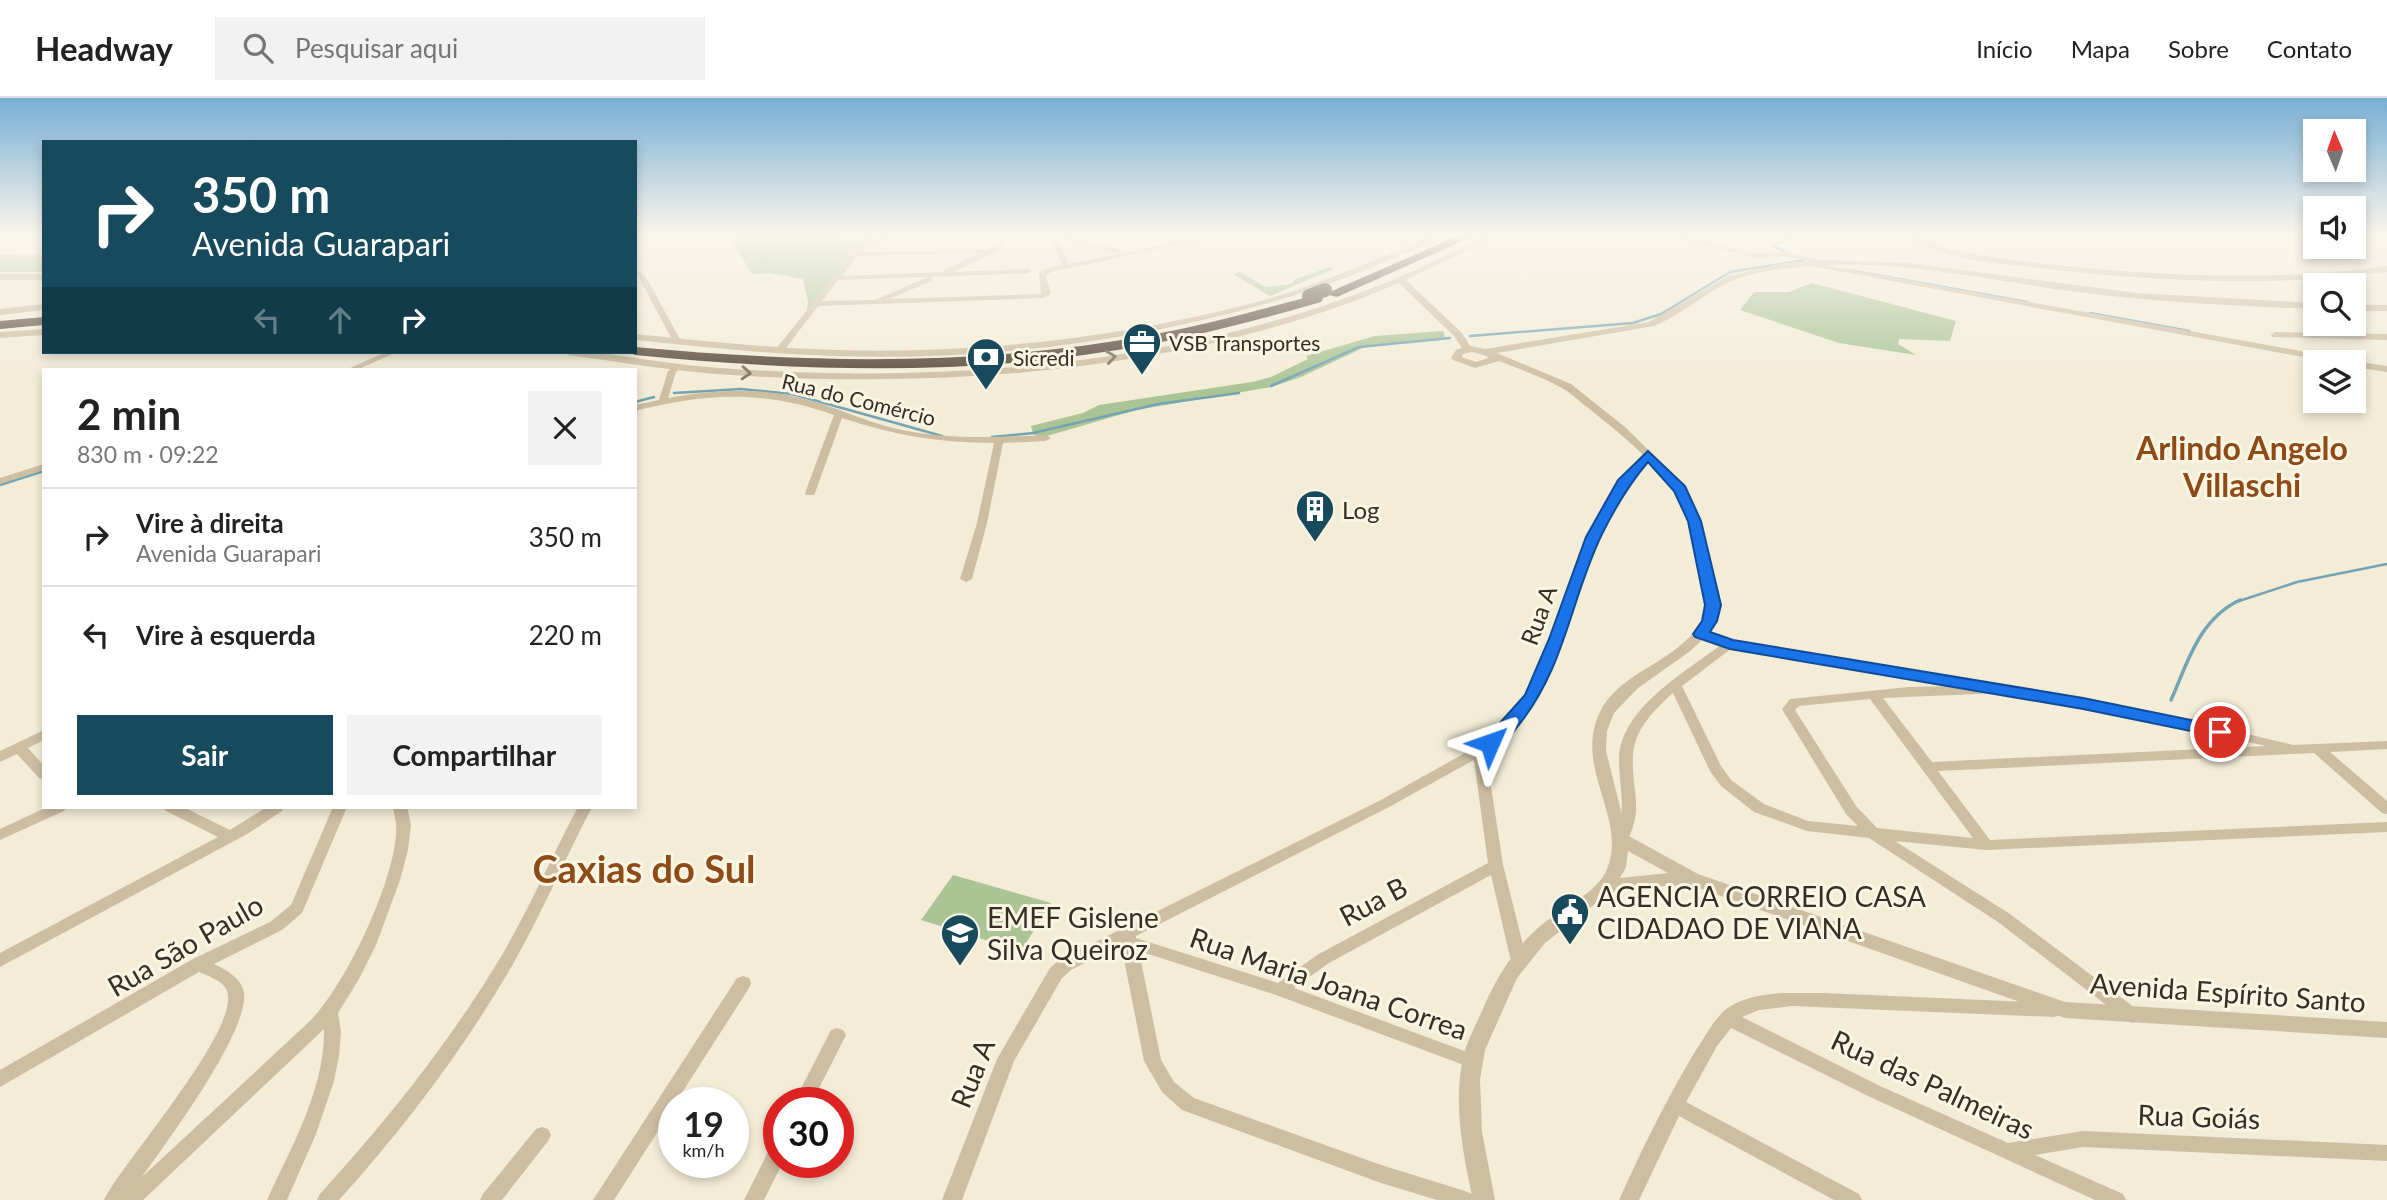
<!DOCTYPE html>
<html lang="pt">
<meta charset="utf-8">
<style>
body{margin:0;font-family:Lato,sans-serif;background:#f2f2f2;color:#222;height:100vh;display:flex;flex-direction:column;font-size:26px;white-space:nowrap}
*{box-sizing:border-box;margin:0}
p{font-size:23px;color:#767676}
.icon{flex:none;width:38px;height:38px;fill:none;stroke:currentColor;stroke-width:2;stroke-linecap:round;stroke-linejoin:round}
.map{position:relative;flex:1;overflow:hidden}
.panel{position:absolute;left:42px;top:270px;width:595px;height:441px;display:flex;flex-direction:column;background:#fff;border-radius:0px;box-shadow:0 4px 10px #0003}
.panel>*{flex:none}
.top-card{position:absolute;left:42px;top:42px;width:595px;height:214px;border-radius:0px;box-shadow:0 4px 10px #0003;background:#174a5c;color:#fff;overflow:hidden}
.needle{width:46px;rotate:358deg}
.buttons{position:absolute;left:2303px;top:21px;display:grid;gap:14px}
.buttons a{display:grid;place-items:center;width:63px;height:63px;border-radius:0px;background:#fff;box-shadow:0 4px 10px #0003;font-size:35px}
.speed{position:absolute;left:658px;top:989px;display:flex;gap:14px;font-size:35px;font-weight:700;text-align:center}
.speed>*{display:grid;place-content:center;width:91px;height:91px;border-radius:50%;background:#fff;box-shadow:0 4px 10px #0003;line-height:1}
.speed small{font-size:18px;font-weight:400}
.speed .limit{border:10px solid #d22;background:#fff;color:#111}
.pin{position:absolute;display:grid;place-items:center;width:60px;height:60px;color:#fff;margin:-30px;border:4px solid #fff;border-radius:50%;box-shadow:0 2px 7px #0007}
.me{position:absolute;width:77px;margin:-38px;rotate:47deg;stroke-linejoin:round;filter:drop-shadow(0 0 5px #0008)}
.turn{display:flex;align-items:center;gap:24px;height:147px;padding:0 35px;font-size:32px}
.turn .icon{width:91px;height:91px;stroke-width:2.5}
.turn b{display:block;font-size:49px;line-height:60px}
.lanes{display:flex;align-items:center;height:66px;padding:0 35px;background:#0003;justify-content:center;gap:35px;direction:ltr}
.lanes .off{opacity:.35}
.round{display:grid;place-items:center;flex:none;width:74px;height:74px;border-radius:0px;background:#f2f2f2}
.overview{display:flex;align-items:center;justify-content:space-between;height:119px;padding:0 35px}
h1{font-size:42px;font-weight:700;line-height:52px}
.cta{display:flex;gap:14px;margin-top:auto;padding:14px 35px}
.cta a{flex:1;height:80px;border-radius:0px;background:#174a5c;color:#fff;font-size:28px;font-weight:700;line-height:80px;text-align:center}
.cta a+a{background:#f2f2f2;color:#222}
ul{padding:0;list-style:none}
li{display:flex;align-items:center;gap:21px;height:98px;padding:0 35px;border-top:2px solid #e0e0e0}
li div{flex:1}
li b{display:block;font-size:26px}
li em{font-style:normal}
header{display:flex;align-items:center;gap:42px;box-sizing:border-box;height:98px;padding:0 35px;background:#fff;border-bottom:2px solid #e0e0e0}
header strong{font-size:33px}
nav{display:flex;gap:38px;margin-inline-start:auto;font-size:24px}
.search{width:490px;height:63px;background:#f2f2f2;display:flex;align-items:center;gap:18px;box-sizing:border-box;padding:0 24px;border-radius:0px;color:#767676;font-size:26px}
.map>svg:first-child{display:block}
.green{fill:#abc496}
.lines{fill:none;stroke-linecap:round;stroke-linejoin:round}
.stream-far1{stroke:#74a4b3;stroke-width:2.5}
.stream{stroke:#74a4b3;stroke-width:3.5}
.minor{fill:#cdbea2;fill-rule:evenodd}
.tertiary{fill:#cdbea2;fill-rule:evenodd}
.motorway{fill:#584a3b;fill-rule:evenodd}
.motorway-bridge{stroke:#584a3b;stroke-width:14}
.oneway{stroke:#7a6f5d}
.route{fill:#1a73e8;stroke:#114b97;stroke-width:2}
.labels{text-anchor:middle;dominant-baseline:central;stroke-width:6;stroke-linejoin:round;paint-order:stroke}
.far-poi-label{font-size:21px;fill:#362e25;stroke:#fbf5e4;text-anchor:start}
.far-street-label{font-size:21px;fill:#362e25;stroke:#fbf5e4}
.poi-label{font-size:24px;fill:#362e25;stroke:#fbf5e4;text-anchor:start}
.street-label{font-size:24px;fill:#362e25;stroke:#fbf5e4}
.near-poi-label{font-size:28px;fill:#362e25;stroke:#fbf5e4;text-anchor:start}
.near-street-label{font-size:28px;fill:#362e25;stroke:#fbf5e4}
.district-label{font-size:32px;font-weight:bold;fill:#8d4b17;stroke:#fbf5e4}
.near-district-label{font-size:38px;font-weight:bold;fill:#8d4b17;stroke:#fbf5e4}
</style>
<header>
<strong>Headway</strong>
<div class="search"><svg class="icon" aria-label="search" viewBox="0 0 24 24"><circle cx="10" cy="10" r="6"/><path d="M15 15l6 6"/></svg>Pesquisar aqui</div>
<nav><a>Início</a><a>Mapa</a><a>Sobre</a><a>Contato</a></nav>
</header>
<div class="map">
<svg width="2387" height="1102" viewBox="0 0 2387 1102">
<rect width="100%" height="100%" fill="#f3ecd7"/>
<!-- green -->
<g class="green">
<polygon points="735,137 829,137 861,144 807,215 808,203 803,181 770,175 752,176 733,145"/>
<rect x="0" y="161" width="44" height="13"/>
<polygon points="1329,169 1334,171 1270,198 1233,176 1240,174 1266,189 1292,186 1294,182"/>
<polygon points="1812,185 1956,223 1950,243 1899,241 1898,246 1916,257 1839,245 1740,212 1754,194 1789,194"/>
<polygon points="1443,233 1445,239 1437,243 1424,242 1365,249 1301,279 1271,289 1136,312 1040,340 1033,336 1031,328 1083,315 1099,307 1252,284 1271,279 1308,261 1306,258 1375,238"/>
<polygon points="953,777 1051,805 1021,853 921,822"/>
</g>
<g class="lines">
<!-- stream-far1 -->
<g class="stream-far1">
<polyline points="1784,153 1772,147 1798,137"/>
<polyline points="1849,172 2027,204"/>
<polyline points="2090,215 2189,233"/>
<polyline points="1470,238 1633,225 1661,216 1730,174 1804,162"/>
<polyline points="1271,288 1359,249 1450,240"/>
<polyline points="674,295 741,291 792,296 942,338"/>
<polyline points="635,304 654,299"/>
<polyline points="992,339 1033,335 1158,306 1239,295"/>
<polyline points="0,387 44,373"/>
<polyline points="2236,504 2297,484 2387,466"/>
</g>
<!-- stream -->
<path class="stream" d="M2171,602C2188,564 2199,521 2240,502"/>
<!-- minor -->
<g class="minor">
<path d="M867,137H873L871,141L892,137H906L867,146L861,154L988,152L1008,137H1015L994,155L952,174L1028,171L1032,173L1028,175L930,179L933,181L932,183L889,201L1041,196L1039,175L1046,170L1062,167L1050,137H1060L1128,154L1181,143L1162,139V137C1172,137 1181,141 1190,141C1201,142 1213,136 1225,137L1051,174L1046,178L1051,196L1043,200L818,208L782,255H776V251ZM1058,140L1119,156L1069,166ZM980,155L941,174L842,178L857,158ZM928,179L875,202L822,203L838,182Z"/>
<polygon points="1664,137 1676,137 1756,156 1782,154 1827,163 1823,165 1782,158 1756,160"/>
<polygon points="635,172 645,177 682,245 681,247 674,245 638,178 635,177"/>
<polygon points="2275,234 2387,236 2387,242 2272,239 2271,237"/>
<polygon points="386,254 397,254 359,271 348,271"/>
<path d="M678,266L682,269L676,274L668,300C711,292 758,289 801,300C835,308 868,325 902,332C949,342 998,339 1046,337L1051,340L1046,343L1003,345L987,425L972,481L966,484L960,481L977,425L994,345C940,345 893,337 842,320L815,395L814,397H806L805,395L834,317C764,292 707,295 635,313V307L659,302L668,273Z"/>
<path d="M1648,353L1653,356L1627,386L1598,439L1563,541L1539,599L1507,639L1486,655L1503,767L1526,859L1524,863L1518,865L1512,863L1510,859L1491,777L1329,865L1294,890L1478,958L1481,963L1478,968L1472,970L1276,897L1139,853L1161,962L1174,984L1194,1000L1381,1067L1465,1093L1472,1096L1475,1102H1437L1381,1085L1182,1012L1162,994L1144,963L1121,846L1071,872L1062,880L1014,963L962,1102H942L997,961L1050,870L1059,862L1379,703L1474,650L1497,633L1527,598L1551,541L1588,439L1618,385L1645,354ZM1474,662L1488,765L1317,857L1278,885L1136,840V838L1389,709Z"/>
<polygon points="44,366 44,372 0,386 0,380"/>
<path d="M1700,532L1732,543L1968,582L1972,583L1973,588L2000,587L2175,619L2293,647L2387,643V651L2330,654L2387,703V716L2382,715L2314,655L1938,673L1990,742L2387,724V734L1986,752L1895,743L2010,816L2139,913L2141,918L2139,923L2133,925L2127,923L1998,824L1869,740L1807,733L1754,714L1721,688L1710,673L1673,595C1654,612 1634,632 1633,658C1631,693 1645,710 1626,745L1621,746L1616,745L1614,741C1628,711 1619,692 1619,661C1620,611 1685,574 1721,547L1696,539L1694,536L1696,533ZM1732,550L1956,588L1909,589L1790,601L1782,611L1846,716L1858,728L1808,723L1764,706L1731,682L1721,668L1682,588ZM1999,595L2175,627L2266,648L1932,664L1883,600ZM1870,601L1973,740L1877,730L1856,708L1795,612L1799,608Z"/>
<polygon points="44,632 44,642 28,650 44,668 44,682 39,680 17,656 0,664 0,653"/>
<polygon points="47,709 66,709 64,713 0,742 0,731"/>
<polygon points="164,709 183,709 230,732 267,709 284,709 282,713 249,735 0,869 0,855 218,739 166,713"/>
<path d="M333,709H347L302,815L282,832L214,866C226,872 242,880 244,895C249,934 166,1045 142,1079L310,923C345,889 400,774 396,725C395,720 394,714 393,709H407L411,727L408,752L400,782L376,847L359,881L338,915L341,934L339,958L334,983L316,1036L287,1102H267C291,1049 325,992 324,931L143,1102H104C121,1066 246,926 226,891C221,882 208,878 199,874L0,989V972L193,861L270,824L291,807Z"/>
<path d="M578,709H592C565,761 542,815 513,866C464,951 405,1029 339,1102H317L320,1096C388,1021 450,944 502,857C530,809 552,758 578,709Z"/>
<polygon points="743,878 749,880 751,885 749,890 676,1004 674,1004 674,1008 614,1102 593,1102 737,880"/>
<path d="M1781,895H1824L2054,905L2060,907L2062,912L2060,917L2054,919L1792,908L1759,912L1742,919L1880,988L2008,1045L2083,1033L2387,1047V1063L2083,1049L2035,1057L2123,1096L2126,1102H2095L1868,998L1731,930L1717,948L1686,1004L1859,1096L1862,1102H1834L1679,1018L1639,1102H1619C1642,1051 1667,1000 1696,952C1704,941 1711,926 1721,916C1735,901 1760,897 1781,895Z"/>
<polygon points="837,930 843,932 846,937 812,1004 794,1004 831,932"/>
<polygon points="542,1029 548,1031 551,1037 548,1043 502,1102 480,1102 483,1096 536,1031"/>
<polygon points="779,1044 779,1064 783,1064 764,1102 744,1102 772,1046"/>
</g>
<!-- tertiary -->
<g class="tertiary">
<path d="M1433,137H1443C1432,145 1417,150 1405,155C1374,169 1344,181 1311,192C1159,241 997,263 836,258C769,256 702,249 635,242V236C702,243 769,250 836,252C973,256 1112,241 1245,207C1310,191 1372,163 1433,137Z"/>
<path d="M1488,137H1498L1406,182L1462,235L1470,248L1485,251L1649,224L1728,178L1785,165L1827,162L1910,165L2136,195L2315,205V211C2235,208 2156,204 2077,194C1993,183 1909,163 1824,167L2345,261L2350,264H2330L1811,168C1782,171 1751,173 1725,186C1701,199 1680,217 1654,228L1497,255L1571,286L1625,329L1674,377L1697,412L1720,507L1715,523L1703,541L1689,554L1638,590L1614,615L1607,633L1606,653L1627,737L1698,776L2065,904L2387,924V940L2065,920L1690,787L1642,789L1609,795L1545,845L1517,880L1485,952L1480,982L1482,1034L1495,1102H1473C1463,1056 1453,1007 1463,960C1467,942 1478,923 1485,906C1498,877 1515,850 1539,829C1559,812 1598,795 1607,771C1628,721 1574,671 1599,616C1618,573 1677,565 1700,525C1711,508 1702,487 1698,469C1694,451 1692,429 1685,412C1669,373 1619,335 1587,309C1579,303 1571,295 1562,290C1542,279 1519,271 1499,263L1475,270L1453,262L1451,260L1456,252L1462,250L1455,239L1399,185C1190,275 941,292 716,276C667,272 618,264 569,257L564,254C597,252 631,260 664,264C706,270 748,272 790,274C975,281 1168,263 1343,201C1393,184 1441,160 1488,137ZM1472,254L1487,258L1488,260L1476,264L1462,259L1463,256ZM1628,753L1668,775L1620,780L1626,769Z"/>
<path d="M1906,137C1921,136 1931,146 1946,150C1970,156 1995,160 2019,163C2140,177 2266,185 2387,168V174C2270,190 2146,183 2029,169C1989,164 1939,161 1906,137Z"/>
<polygon points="44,156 44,162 0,163 0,157"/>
<rect x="0" y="176" width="44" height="6"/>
<polygon points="44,206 44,212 0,217 0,211"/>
<rect x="2354" y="207" width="33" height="6"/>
<polygon points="44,231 44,237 0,240 0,234"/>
<polygon points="2354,263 2387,268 2387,274 2354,269 2354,264 2350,264"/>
</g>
<!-- motorway -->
<g class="motorway">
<polygon points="1460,137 1476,137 1337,199 1325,196"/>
<path d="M1316,197L1323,201L1321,204C1265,220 1209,235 1151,246C981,279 807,274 635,257L628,254H635V249C807,265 980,269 1150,237C1207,227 1261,211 1316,197Z"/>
<polygon points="44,219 44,227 0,231 0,223"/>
</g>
<!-- motorway-bridge -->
<polyline class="motorway-bridge" points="1309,198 1325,192"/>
</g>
<!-- one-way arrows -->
<defs><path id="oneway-chevron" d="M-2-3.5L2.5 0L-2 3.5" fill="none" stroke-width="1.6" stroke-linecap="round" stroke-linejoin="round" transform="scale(1.75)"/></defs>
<g class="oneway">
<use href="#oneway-chevron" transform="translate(1111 259) rotate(-8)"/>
<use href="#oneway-chevron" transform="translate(746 275) rotate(4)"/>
</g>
<!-- sky -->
<linearGradient id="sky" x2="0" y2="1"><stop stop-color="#79aed3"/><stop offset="0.47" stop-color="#faf6ed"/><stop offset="1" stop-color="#faf6ed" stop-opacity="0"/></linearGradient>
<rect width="2387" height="291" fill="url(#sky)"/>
<!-- route -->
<path class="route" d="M1648,353L1685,388L1701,423L1721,507L1717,523L1710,534L1733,542L2083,600L2220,628L2229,634L2220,639L2083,611L1730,551L1695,539L1693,536L1702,523L1705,507L1688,423L1674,393L1648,364C1629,386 1615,410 1602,436C1570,502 1566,568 1518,628C1510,638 1500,653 1484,649L1482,645L1525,597L1549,541L1586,439L1618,382Z"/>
<!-- icons -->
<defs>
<g id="office-pin" transform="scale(2.0125)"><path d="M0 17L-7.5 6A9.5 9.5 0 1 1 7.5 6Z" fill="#174a5c" stroke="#fbf5e4"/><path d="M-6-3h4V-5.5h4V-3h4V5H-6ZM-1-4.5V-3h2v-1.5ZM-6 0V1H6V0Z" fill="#fff"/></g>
<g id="bank-pin" transform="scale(2.0125)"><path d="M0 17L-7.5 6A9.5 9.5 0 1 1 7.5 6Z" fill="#174a5c" stroke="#fbf5e4"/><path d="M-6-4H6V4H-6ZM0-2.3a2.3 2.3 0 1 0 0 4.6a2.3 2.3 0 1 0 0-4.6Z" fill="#fff"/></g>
<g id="building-pin" transform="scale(2.0125)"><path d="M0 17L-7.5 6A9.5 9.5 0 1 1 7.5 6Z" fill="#174a5c" stroke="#fbf5e4"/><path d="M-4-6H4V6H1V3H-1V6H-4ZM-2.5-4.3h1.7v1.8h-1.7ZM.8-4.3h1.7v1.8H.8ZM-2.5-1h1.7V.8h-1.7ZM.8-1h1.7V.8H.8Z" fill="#fff"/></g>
<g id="civic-pin" transform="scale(2.0125)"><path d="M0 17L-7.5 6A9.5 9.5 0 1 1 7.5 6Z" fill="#174a5c" stroke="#fbf5e4"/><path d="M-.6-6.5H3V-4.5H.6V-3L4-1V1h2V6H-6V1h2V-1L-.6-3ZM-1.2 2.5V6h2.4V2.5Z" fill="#fff"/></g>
<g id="school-pin" transform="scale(2.0125)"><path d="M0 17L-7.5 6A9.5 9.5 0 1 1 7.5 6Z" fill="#174a5c" stroke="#fbf5e4"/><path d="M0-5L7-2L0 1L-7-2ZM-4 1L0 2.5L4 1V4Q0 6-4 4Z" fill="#fff"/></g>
</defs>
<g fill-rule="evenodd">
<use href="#office-pin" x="1142" y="244"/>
<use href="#bank-pin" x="986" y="259"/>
<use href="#building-pin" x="1315" y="411"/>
<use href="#civic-pin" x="1570" y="814"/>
<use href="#school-pin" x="960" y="835"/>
</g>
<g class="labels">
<!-- far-poi labels -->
<g class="far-poi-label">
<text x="1169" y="244">VSB Transportes</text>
<text x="1013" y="259">Sicredi</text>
</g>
<!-- far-street labels -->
<g class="far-street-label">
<text transform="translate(859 301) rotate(14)">Rua do Comércio</text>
</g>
<!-- poi labels -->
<g class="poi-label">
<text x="1342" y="411">Log</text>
</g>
<!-- street labels -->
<g class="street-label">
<text transform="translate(1538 517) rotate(-70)">Rua A</text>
</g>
<!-- near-poi labels -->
<g class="near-poi-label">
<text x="1597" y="798">AGENCIA CORREIO CASA<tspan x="1597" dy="32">CIDADAO DE VIANA</tspan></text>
<text x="987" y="819">EMEF Gislene<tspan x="987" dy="32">Silva Queiroz</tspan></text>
</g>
<!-- near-street labels -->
<g class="near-street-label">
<text transform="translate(1373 803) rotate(-28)">Rua B</text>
<text transform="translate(185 847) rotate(-30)">Rua São Paulo</text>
<text transform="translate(1329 885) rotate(19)">Rua Maria Joana Correa</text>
<text transform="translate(2228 894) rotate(4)">Avenida Espírito Santo</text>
<text transform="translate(972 975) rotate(-68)">Rua A</text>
<text transform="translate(1933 986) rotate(25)">Rua das Palmeiras</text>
<text transform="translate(2199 1018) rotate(2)">Rua Goiás</text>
</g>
<!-- district labels -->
<g class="district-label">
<text x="2242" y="349">Arlindo Angelo<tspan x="2242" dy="37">Villaschi</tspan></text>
</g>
<!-- near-district labels -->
<g class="near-district-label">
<text x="644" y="770">Caxias do Sul</text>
</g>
</g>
</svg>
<div class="buttons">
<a><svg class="needle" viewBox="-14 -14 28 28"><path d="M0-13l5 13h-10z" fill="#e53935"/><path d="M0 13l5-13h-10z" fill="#767676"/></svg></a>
<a><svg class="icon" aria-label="sound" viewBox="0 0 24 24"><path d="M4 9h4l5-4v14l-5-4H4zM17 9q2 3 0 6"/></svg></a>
<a><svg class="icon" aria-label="search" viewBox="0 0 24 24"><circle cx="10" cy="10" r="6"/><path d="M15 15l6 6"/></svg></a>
<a><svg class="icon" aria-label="layers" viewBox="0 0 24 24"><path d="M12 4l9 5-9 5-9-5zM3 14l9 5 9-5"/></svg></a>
</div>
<div class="speed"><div>19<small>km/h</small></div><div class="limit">30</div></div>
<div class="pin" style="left:2220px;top:634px;background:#d93025"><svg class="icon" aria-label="arrive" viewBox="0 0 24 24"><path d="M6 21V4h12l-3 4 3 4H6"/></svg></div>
<svg class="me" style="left:1490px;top:645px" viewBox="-20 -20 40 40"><path d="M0-17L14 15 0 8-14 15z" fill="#1a73e8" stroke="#fff" stroke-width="4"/></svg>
<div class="top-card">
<div class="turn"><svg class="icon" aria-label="right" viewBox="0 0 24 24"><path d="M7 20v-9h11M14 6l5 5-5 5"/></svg><div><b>350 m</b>Avenida Guarapari</div></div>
<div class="lanes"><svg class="icon off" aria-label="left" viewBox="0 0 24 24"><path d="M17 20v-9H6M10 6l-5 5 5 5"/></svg><svg class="icon off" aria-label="ahead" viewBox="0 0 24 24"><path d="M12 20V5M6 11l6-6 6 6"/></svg><svg class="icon" aria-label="right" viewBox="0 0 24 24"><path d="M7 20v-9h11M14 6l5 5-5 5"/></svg></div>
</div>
<section class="panel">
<div class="overview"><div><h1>2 min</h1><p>830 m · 09:22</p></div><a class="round"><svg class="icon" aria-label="close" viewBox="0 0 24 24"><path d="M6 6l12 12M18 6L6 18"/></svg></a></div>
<ul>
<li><svg class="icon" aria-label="right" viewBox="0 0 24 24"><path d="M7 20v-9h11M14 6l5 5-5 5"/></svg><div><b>Vire à direita</b><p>Avenida Guarapari</p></div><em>350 m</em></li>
<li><svg class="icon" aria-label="left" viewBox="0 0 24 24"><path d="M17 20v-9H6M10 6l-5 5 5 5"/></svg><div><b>Vire à esquerda</b></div><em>220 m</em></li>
</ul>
<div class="cta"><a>Sair</a><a>Compartilhar</a></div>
</section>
</div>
